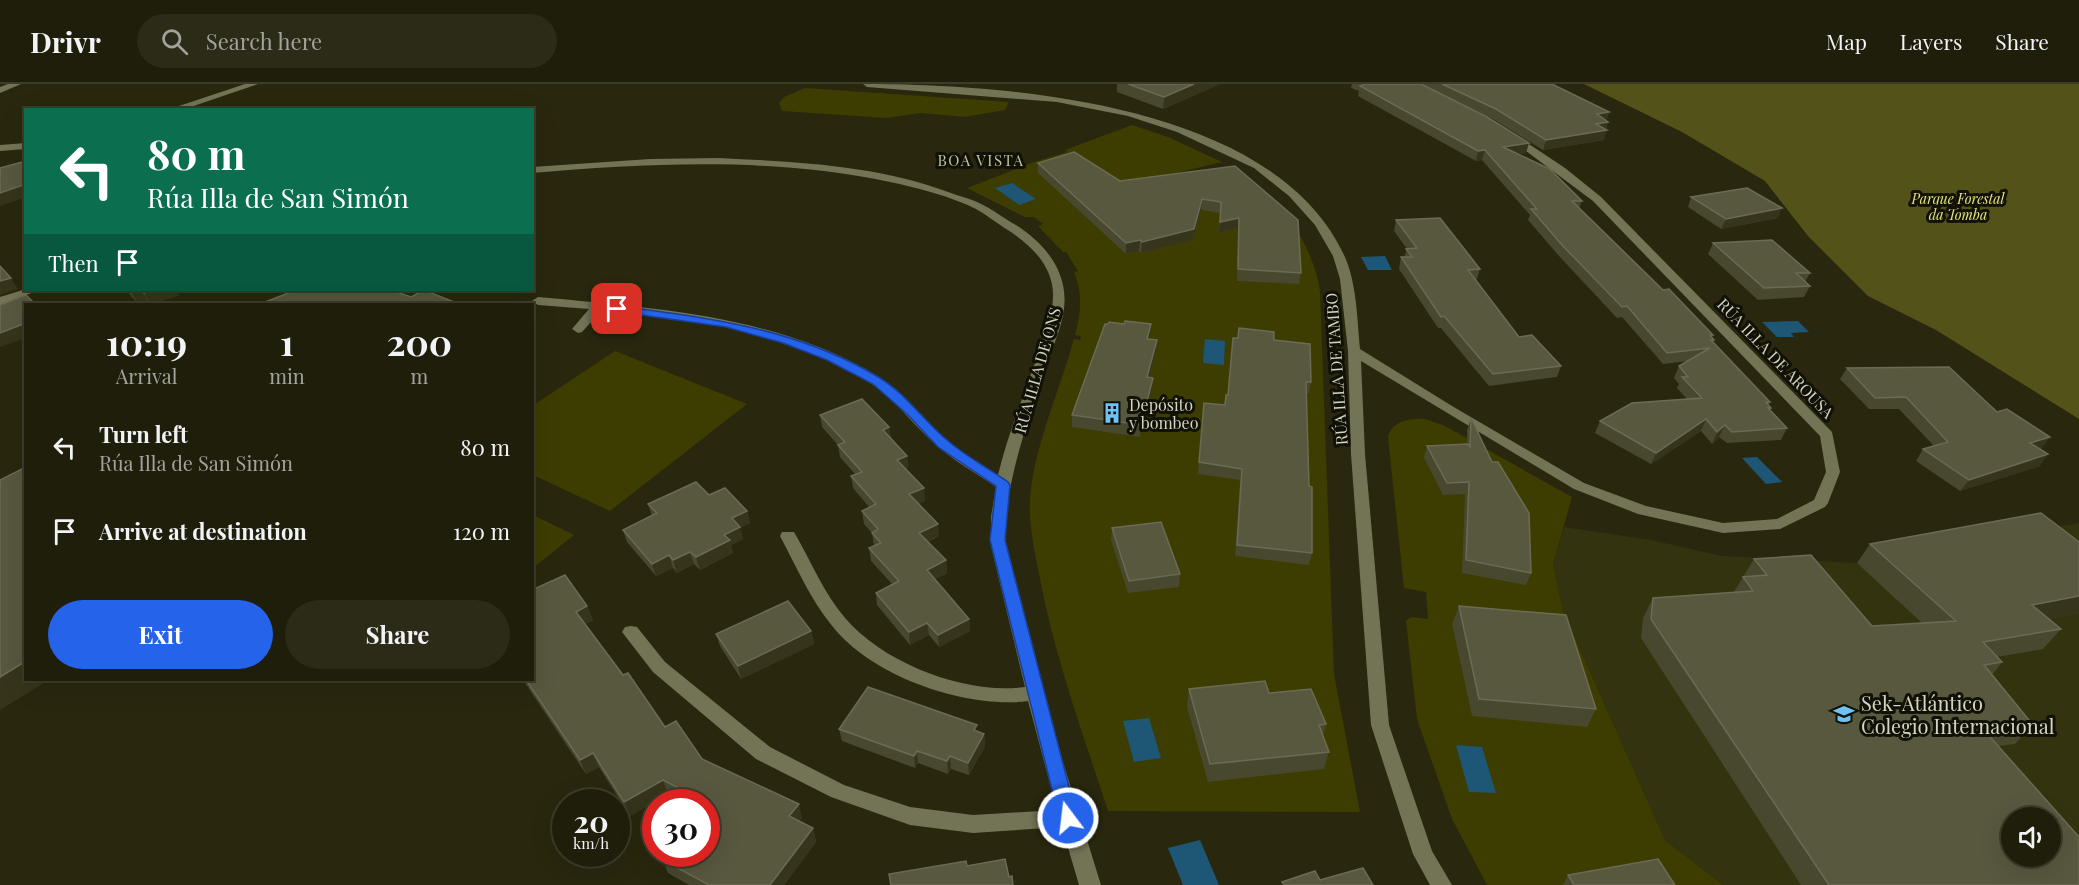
<!DOCTYPE html>
<meta charset="utf-8">
<style>
body{margin:0;font-family:"Playfair Display",serif;background:#2c2b18;color:#f1f3f6;height:100vh;display:flex;flex-direction:column;font-size:22px;white-space:nowrap}
*{box-sizing:border-box;margin:0}
p{font-size:20px;color:#a1a29c}
.icon{flex:none;width:33px;height:33px;fill:none;stroke:currentColor;stroke-width:2;stroke-linecap:round;stroke-linejoin:round}
.map{position:relative;flex:1;overflow:hidden}
.sheet{position:absolute;left:24px;top:219px;width:510px;height:378px;display:flex;flex-direction:column;background:#1f1e0a;border-radius:0px;box-shadow:0 6px 24px #0002,0 0 0 2px #3c3c2b}
.sheet>*{flex:none}
.top-card{position:absolute;left:24px;top:24px;width:510px;height:183px;border-radius:0px;box-shadow:0 6px 24px #0002,0 0 0 2px #3c3c2b;background:#0b6e4f;color:#fff;overflow:hidden}
.tools{position:absolute;left:2001px;top:723px;display:grid;gap:12px}
.tools a{display:grid;place-items:center;width:60px;height:60px;border-radius:50%;background:#1f1e0a;box-shadow:0 6px 24px #0002,0 0 0 2px #3c3c2b;font-size:30px}
.speed{position:absolute;left:552px;top:705px;display:flex;gap:12px;font-size:30px;font-weight:700;text-align:center}
.speed>*{display:grid;place-content:center;width:78px;height:78px;border-radius:50%;background:#1f1e0a;box-shadow:0 6px 24px #0002,0 0 0 2px #3c3c2b;line-height:1}
.speed small{font-size:15px;font-weight:400}
.speed .limit{border:9px solid #d22;background:#fff;color:#111}
.pin{position:absolute;display:grid;place-items:center;width:51px;height:51px;color:#fff;margin:-26px;border-radius:12px;box-shadow:0 3px 9px #0006}
.me{position:absolute;width:66px;margin:-33px;rotate:345deg;stroke-linejoin:round;filter:drop-shadow(0 0 4px #0008)}
.turn{display:flex;align-items:center;gap:21px;height:126px;padding:0 24px;font-size:27px}
.turn .icon{width:78px;height:78px;stroke-width:2.5}
.turn b{display:block;font-size:42px;line-height:51px}
.then{display:flex;align-items:center;height:57px;padding:0 24px;background:#0003;gap:12px;font-size:22px}
.eta{display:flex;justify-content:space-evenly;align-items:center;height:102px;text-align:center}
.eta b{font-size:36px;font-weight:700;line-height:42px}
.cta{display:flex;gap:12px;margin-top:auto;padding:12px 24px}
.cta a{flex:1;height:69px;border-radius:36px;background:#2563eb;color:#fff;font-size:24px;font-weight:700;line-height:69px;text-align:center}
.cta a+a{background:#2c2b18;color:#f1f3f6}
ul{padding:0;list-style:none}
li{display:flex;align-items:center;gap:18px;height:84px;padding:0 24px}
li div{flex:1}
li b{display:block;font-size:22px}
li em{font-style:normal}
header{display:flex;align-items:center;gap:36px;box-sizing:border-box;height:84px;padding:0 30px;background:#1f1e0a;border-bottom:2px solid #3c3c2b}
header strong{font-size:28px}
nav{display:flex;gap:33px;margin-inline-start:auto;font-size:21px}
.search{width:420px;height:54px;background:#2c2b18;display:flex;align-items:center;gap:15px;box-sizing:border-box;padding:0 21px;border-radius:33px;color:#a1a29c;font-size:22px}
.map>svg:first-child{display:block}
.built{fill:#333310;fill-rule:evenodd}
.green{fill:#3d3c01}
.forest{fill:#535218}
.water{fill:#1e5676}
.lines{fill:none;stroke-linecap:round;stroke-linejoin:round}
.minor{fill:#737356;fill-rule:evenodd}
.wall{fill:#48482f}
.shaded-wall{fill:#36351b}
.building{fill:#58583f;stroke:#6b6b54;stroke-width:1.5;fill-rule:evenodd}
.route{fill:#2563eb;stroke:#184099;stroke-width:1.5}
.labels{text-anchor:middle;dominant-baseline:central;stroke-width:6;stroke-linejoin:round;paint-order:stroke}
.far-park-label{font-size:14px;font-style:italic;fill:#e6e57d;stroke:#111106}
.far-neighbourhood-label{font-size:15px;letter-spacing:1.5px;fill:#c3c3a5;stroke:#111106}
.street-label{font-size:16px;fill:#d4d4c5;stroke:#111106}
.poi-label{font-size:16px;fill:#d4d4c5;stroke:#111106;text-anchor:start}
.near-poi-label{font-size:20px;fill:#d4d4c5;stroke:#111106;text-anchor:start}
</style>
<header>
<strong>Drivr</strong>
<div class="search"><svg class="icon" aria-label="search" viewBox="0 0 24 24"><circle cx="10" cy="10" r="6"/><path d="M15 15l6 6"/></svg>Search here</div>
<nav><a>Map</a><a>Layers</a><a>Share</a></nav>
</header>
<div class="map">
<svg width="2079" height="801" viewBox="0 0 2079 801">
<rect width="100%" height="100%" fill="#29280e"/>
<!-- built -->
<path class="built" d="M2079,439V801H1723L1665,756L1563,527L1553,482L1564,443L1651,456L1722,472L1857,479ZM2012,734H2050V772H2012Z"/>
<!-- green -->
<g class="green">
<polygon points="805,4 1009,18 1005,26 964,33 921,29 886,34 782,27 779,19 784,13"/>
<path d="M1132,41L1168,53L1222,78L1123,102L1265,109C1294,137 1313,166 1320,207L1334,590L1360,728L1108,727C1083,650 1055,574 1040,495C1034,465 1027,435 1031,404C1038,353 1060,305 1074,255L1080,256L1081,252L1075,251C1081,230 1083,209 1074,188L1078,187L1066,168H1063L1038,142L1043,140L1034,133H1025L967,104L1037,77L1067,68L1065,66Z"/>
<polygon points="615,267 747,320 610,427 533,391 532,322"/>
<path d="M1413,335H1425L1445,342L1572,413L1553,481L1563,527L1665,756L1723,801H1487L1452,735L1417,635L1406,537L1411,533L1428,535L1426,508L1404,504L1388,353C1391,340 1402,337 1413,335Z"/>
<polygon points="533,431 574,451 533,484"/>
</g>
<!-- forest -->
<polygon class="forest" points="1584,0 2079,0 2079,335 1936,246 1868,212 1808,152 1765,97 1682,48"/>
<!-- water -->
<g class="water">
<polygon points="1012,99 1036,115 1019,121 995,104"/>
<polygon points="1385,172 1392,186 1368,186 1361,173"/>
<polygon points="1798,237 1809,248 1791,249 1794,253 1777,253 1762,238"/>
<polygon points="1205,255 1225,257 1224,281 1203,279"/>
<polygon points="1757,373 1782,398 1766,400 1742,374"/>
<polygon points="1149,634 1161,674 1134,678 1123,637"/>
<polygon points="1456,661 1482,663 1496,709 1469,708"/>
<polygon points="1200,756 1219,801 1183,801 1168,764"/>
</g>
<g class="lines">
<!-- minor -->
<g class="minor">
<polygon points="8,0 21,0 0,9 0,3"/>
<polygon points="245,0 258,0 182,26 167,26"/>
<path d="M863,0C1008,0 1274,19 1344,171C1357,199 1357,235 1360,265L1452,322L1584,399L1646,422L1723,439L1777,435L1814,416L1826,388L1820,352L1593,117L1506,52L1514,50L1565,84L1601,113L1832,348L1840,388L1828,419L1825,423L1780,445L1723,449L1638,430L1574,405L1361,277L1365,370L1389,641L1432,767L1452,801H1430L1413,770L1371,641L1351,370L1348,267L1340,195L1333,172L1315,141L1289,112L1254,84L1177,48L1128,32L1057,18L867,3Z"/>
<polygon points="26,59 26,65 0,67 0,61"/>
<path d="M719,74C797,78 877,81 951,109C962,113 975,116 985,122C995,127 1005,135 1016,141C1047,161 1071,191 1063,231C1060,247 1053,262 1048,278C1029,336 1004,396 1006,458L1062,675L1101,801H1079L1062,743L973,749L910,741L831,713L756,675L653,588L622,548L625,543L631,542L637,543L665,578L770,663L844,701L910,723L973,731L1057,726L1028,617C966,625 873,593 833,543C811,517 796,482 780,452L782,448H794C811,477 824,510 846,535C885,580 966,611 1025,603L991,462V433L996,403C976,389 954,377 936,361C914,342 897,317 873,301C793,247 694,235 601,227L582,248L578,249L572,245L589,225L538,221L532,217L538,213C655,224 777,231 879,293C903,308 920,330 939,349C957,366 978,378 998,391C1007,353 1022,316 1035,279C1043,254 1057,227 1052,200C1046,173 1024,156 1003,143C994,137 985,130 976,125C950,112 918,104 890,98C773,73 651,79 532,89V83L650,75Z"/>
<polygon points="26,205 39,206 0,221 0,213"/>
</g>
</g>
<!-- wall -->
<g class="wall">
<polygon points="1117,0 1220,0 1163,25 1117,8"/>
<polygon points="1352,0 1552,0 1609,28 1606,37 1608,38 1606,46 1604,56 1543,66 1493,35 1437,8 1526,69 1518,70 1582,117 1579,124 1663,206 1713,251 1712,253 1714,256 1713,258 1770,318 1768,321 1771,324 1770,326 1787,344 1781,356 1727,359 1719,353 1712,360 1701,347 1651,380 1595,349 1600,337 1687,315 1677,304 1679,300 1674,294 1679,282 1688,277 1663,280 1622,233 1617,234 1559,172 1528,136 1530,131 1482,76 1476,77 1358,12 1359,7 1351,4"/>
<polygon points="1038,79 1120,97 1235,82 1301,189 1299,200 1237,197 1238,144 1218,149 1220,129 1201,126 1193,156 1141,169 1139,167 1126,170 1038,89"/>
<polygon points="1691,113 1778,134 1721,145 1688,123"/>
<polygon points="1396,136 1480,185 1476,197 1519,253 1561,282 1557,293 1489,302 1441,244 1438,244 1399,185 1401,173 1404,173 1407,165 1394,147"/>
<polygon points="1713,159 1810,189 1805,198 1810,202 1804,213 1758,216 1708,170"/>
<polygon points="126,206 176,206 179,211 152,220 148,217 138,220"/>
<polygon points="1124,240 1151,240 1149,255 1157,256 1156,268 1149,293 1152,306 1140,353 1072,343 1072,331"/>
<polygon points="1233,254 1274,256 1311,298 1309,309 1306,309 1312,469 1309,481 1235,472 1240,396 1198,390 1203,331 1224,321 1226,311 1228,311"/>
<polygon points="1847,284 1997,328 2042,364 2039,365 2040,382 1960,407 1916,377 1923,365 1934,362 1899,325 1869,325 1840,295"/>
<polygon points="820,331 889,343 891,354 907,372 908,384 906,385 925,417 918,420 939,452 928,458 946,476 947,489 935,495 969,535 970,547 939,563 929,551 910,561 877,521 876,509 892,500 871,477 869,464 874,462 872,449 864,440 862,427 870,424 853,404 851,392 855,390 840,373 838,361 822,343"/>
<polygon points="1471,334 1531,489 1526,501 1462,489 1465,410 1443,411 1424,374 1427,362 1467,360 1467,346"/>
<polygon points="709,411 747,427 750,439 740,444 743,455 731,461 733,469 700,486 694,480 677,489 673,484 656,492 627,458 623,446 652,432 648,420"/>
<polygon points="1112,444 1180,490 1179,503 1128,509 1111,456"/>
<polygon points="2079,458 2079,529 2048,535 2061,545 2043,565 1997,573 2002,578 1992,591 2033,641 2015,660 1998,662 2079,801 1801,801 1641,554 1643,534 1653,514 1734,508 1754,475 1872,542 1922,539 1857,479 1870,460"/>
<polygon points="587,522 593,536 585,540 623,591 665,643 702,675 802,733 799,737 813,744 816,758 784,801 689,801 668,789 663,776 706,770 706,718 685,718 668,710 630,732 599,683 586,690 523,596 532,596"/>
<polygon points="1459,522 1596,625 1587,643 1472,632 1452,540"/>
<polygon points="811,547 814,560 741,595 720,562 716,550"/>
<polygon points="1189,605 1326,640 1323,652 1329,668 1324,685 1208,698 1187,623"/>
<polygon points="839,645 977,647 984,650 985,662 969,691 951,685 948,690 918,679 915,684 842,657"/>
<polygon points="1568,791 1675,801 1563,801"/>
</g>
<!-- shaded-wall -->
<g class="shaded-wall">
<polygon points="1194,0 1220,0 1163,25 1164,13"/>
<polygon points="1609,28 1606,38 1597,30"/>
<polygon points="1608,38 1605,47 1607,46 1604,56 1543,66 1546,56 1596,40"/>
<polygon points="1529,59 1526,69 1500,73 1503,63"/>
<polygon points="1485,66 1482,76 1476,77 1478,67"/>
<polygon points="26,100 26,113 0,122 0,109"/>
<polygon points="1202,115 1201,126 1193,156 1141,169 1142,158"/>
<polygon points="1782,124 1778,134 1721,145 1726,135"/>
<polygon points="1239,134 1238,144 1218,149 1220,138"/>
<polygon points="1140,156 1139,167 1126,170 1126,159"/>
<polygon points="11,194 18,205 0,211 0,197"/>
<polygon points="141,206 148,217 138,220 131,208"/>
<polygon points="155,206 176,206 179,211 151,220 144,209"/>
<polygon points="26,239 26,254 0,263 0,249"/>
<polygon points="1151,240 1150,252 1146,267 1147,255"/>
<polygon points="1157,256 1156,268 1146,305 1147,293"/>
<polygon points="1153,294 1152,306 1140,353 1141,341"/>
<polygon points="1706,335 1701,347 1651,380 1656,369"/>
<polygon points="1725,341 1719,353 1712,360 1717,348"/>
<polygon points="889,343 891,355 883,346"/>
<polygon points="2050,353 2042,364 2021,370 2030,359"/>
<polygon points="2048,370 2040,382 1960,407 1969,396"/>
<polygon points="907,372 908,384 898,388 897,376"/>
<polygon points="924,404 925,417 911,423 909,410"/>
<polygon points="747,427 750,439 740,444 743,455 731,461 733,469 700,486 696,473 724,451 732,434"/>
<polygon points="938,440 939,452 921,461 919,449"/>
<polygon points="690,468 694,480 677,489 673,476"/>
<polygon points="669,471 673,484 656,492 652,480"/>
<polygon points="946,476 947,489 928,499 927,486"/>
<polygon points="2079,512 2079,529 2016,541 2032,521"/>
<polygon points="587,522 593,536 581,542 576,528"/>
<polygon points="969,535 970,547 939,563 938,551"/>
<polygon points="927,539 929,551 910,561 909,548"/>
<polygon points="811,547 814,560 741,595 738,582"/>
<polygon points="26,577 26,596 49,596 0,626 0,593"/>
<polygon points="984,650 985,662 969,691 968,679"/>
<polygon points="917,667 918,679 915,684 914,672"/>
<polygon points="593,669 599,683 586,690 580,676"/>
<polygon points="950,672 951,685 948,690 947,677"/>
<polygon points="663,696 668,710 630,732 624,718"/>
<polygon points="799,720 802,733 792,746 789,732"/>
<polygon points="813,744 816,758 784,801 770,801"/>
</g>
<!-- building -->
<g class="building">
<polygon points="1128,0 1194,0 1164,13"/>
<polygon points="1365,0 1421,0 1487,33 1529,59 1503,63 1550,85 1582,117 1572,117 1663,206 1669,205 1713,251 1710,251 1714,256 1711,256 1770,318 1766,318 1771,324 1768,324 1787,344 1732,348 1725,341 1717,348 1706,335 1656,369 1600,337 1632,319 1702,314 1682,293 1688,293 1679,282 1710,264 1667,269 1627,222 1622,223 1562,161 1531,125 1537,125 1485,66 1478,67 1360,2 1366,0"/>
<polygon points="1442,0 1552,0 1609,28 1597,30 1608,38 1596,40 1607,46 1546,56 1496,25"/>
<polygon points="1074,68 1120,97 1235,82 1298,136 1301,189 1238,185 1239,134 1220,138 1221,118 1202,115 1194,145 1142,158 1140,156 1126,159 1038,79"/>
<polygon points="26,77 26,100 0,109 0,84"/>
<polygon points="1747,104 1782,124 1726,135 1691,113"/>
<polygon points="1440,134 1480,185 1468,186 1519,253 1532,251 1561,282 1493,290 1444,232 1441,233 1401,173 1412,173 1406,165 1417,164 1396,136"/>
<polygon points="1772,156 1810,189 1796,189 1810,202 1764,204 1713,159"/>
<polygon points="0,182 11,194 0,197"/>
<polygon points="129,206 140,206 131,208"/>
<polygon points="141,206 155,206 144,209"/>
<polygon points="296,206 391,206 411,213 424,206 459,220 260,220"/>
<polygon points="26,211 35,220 26,220 26,239 0,249 0,221"/>
<polygon points="1125,237 1151,240 1147,255 1157,256 1147,293 1153,294 1141,341 1072,331 1105,240 1108,240 1109,238 1124,240"/>
<polygon points="1239,244 1274,248 1274,256 1310,260 1311,298 1306,298 1309,402 1312,403 1312,469 1237,461 1242,385 1199,378 1204,319 1225,321 1226,311 1228,311 1233,254 1238,254"/>
<polygon points="1949,283 1997,328 2007,325 2050,353 2030,359 2048,370 1969,396 1923,365 1948,358 1906,313 1875,314 1847,284"/>
<polygon points="862,315 889,343 883,346 907,372 897,376 924,404 909,410 938,440 919,449 946,476 927,486 969,535 938,551 927,539 909,548 876,509 899,497 869,464 881,459 872,449 878,445 862,427 876,420 851,392 862,388 838,361 845,358 820,331"/>
<polygon points="1471,334 1492,378 1498,378 1529,429 1531,489 1466,476 1469,398 1447,399 1427,362 1468,360 1470,363"/>
<polygon points="26,383 26,577 0,593 0,396"/>
<polygon points="696,398 709,411 725,404 747,427 732,434 740,443 724,451 730,456 696,473 690,468 673,476 669,471 652,480 623,446 657,429 648,420"/>
<path d="M2041,429L2079,458V512L2032,521L2061,545L1983,558L2002,578L1984,581L2033,641L1983,645L2079,753V801H1829L1651,535L1653,514L1753,507L1743,493L1767,491L1754,475L1811,471L1872,542L1956,537L1870,460ZM2012,734H2050V772H2012Z"/>
<polygon points="1161,438 1180,490 1129,497 1112,444"/>
<polygon points="565,491 587,522 576,528 623,591 628,589 665,643 676,637 702,675 799,720 789,732 813,744 770,801 709,801 663,776 668,770 706,770 706,724 710,720 663,696 624,718 593,669 580,676 526,596 532,596 532,506"/>
<polygon points="788,517 811,547 738,582 716,550"/>
<polygon points="1459,522 1566,531 1596,625 1479,615"/>
<polygon points="1265,597 1269,609 1311,605 1326,640 1319,641 1329,668 1210,680 1189,605"/>
<polygon points="868,603 977,641 974,646 984,650 968,679 950,672 947,677 917,667 914,672 839,645"/>
<polygon points="1005,775 1009,793 1012,792 1013,801 891,801 889,790 966,777 967,782"/>
<polygon points="1658,775 1675,801 1574,801 1568,791"/>
<polygon points="1363,784 1373,801 1284,801 1282,798 1315,787 1320,796"/>
</g>
<!-- route -->
<path class="route" d="M617,222C710,234 797,244 880,294C906,310 924,337 947,356C965,372 988,384 1008,398L1010,401L1005,456L1077,734L1074,739L1068,742L1062,739L1059,734L990,456L996,402L938,363L908,331L873,300L827,276L783,259L726,243L613,227V223Z"/>
<!-- icons -->
<defs>
<g id="building-bare" transform="scale(1.62)"><path d="M-4-6H4V6H1V3H-1V6H-4ZM-2.5-4.3h1.7v1.8h-1.7ZM.8-4.3h1.7v1.8H.8ZM-2.5-1h1.7V.8h-1.7ZM.8-1h1.7V.8H.8Z" fill="#6fc2f4" stroke="#111106" stroke-width="2.5" paint-order="stroke"/></g>
<g id="school-bare" transform="scale(1.62)"><path d="M0-5L7-2L0 1L-7-2ZM-4 1L0 2.5L4 1V4Q0 6-4 4Z" fill="#6fc2f4" stroke="#111106" stroke-width="2.5" paint-order="stroke"/></g>
</defs>
<g fill-rule="evenodd">
<use href="#building-bare" x="1112" y="329"/>
<use href="#school-bare" x="1844" y="630"/>
</g>
<g class="labels">
<!-- far-park labels -->
<g class="far-park-label">
<text x="1958" y="114">Parque Forestal<tspan x="1958" dy="16">da Tomba</tspan></text>
</g>
<!-- far-neighbourhood labels -->
<g class="far-neighbourhood-label">
<text x="981" y="76">BOA VISTA</text>
</g>
<!-- street labels -->
<g class="street-label">
<text transform="translate(1776 274) rotate(46)">RÚA ILLA DE AROUSA</text>
<text transform="translate(1336 285) rotate(-94)">RÚA ILLA DE TAMBO</text>
<text transform="translate(1037 286) rotate(-74)">RÚA ILLA DE ONS</text>
</g>
<!-- poi labels -->
<g class="poi-label">
<text x="1129" y="320">Depósito<tspan x="1129" dy="18">y bombeo</tspan></text>
</g>
<!-- near-poi labels -->
<g class="near-poi-label">
<text x="1861" y="618">Sek-Atlántico<tspan x="1861" dy="23">Colegio Internacional</tspan></text>
</g>
</g>
</svg>
<div class="tools">
<a><svg class="icon" aria-label="sound" viewBox="0 0 24 24"><path d="M4 9h4l5-4v14l-5-4H4zM17 9q2 3 0 6"/></svg></a>
</div>
<div class="speed"><div>20<small>km/h</small></div><div class="limit">30</div></div>
<div class="pin" style="left:617px;top:225px;background:#d93025"><svg class="icon" aria-label="arrive" viewBox="0 0 24 24"><path d="M6 21V4h12l-3 4 3 4H6"/></svg></div>
<svg class="me" style="left:1068px;top:734px" viewBox="-20 -20 40 40"><circle r="17" fill="#2563eb" stroke="#fff" stroke-width="3"/><path d="M0-11L8 9 0 5-8 9z" fill="#fff"/></svg>
<div class="top-card">
<div class="turn"><svg class="icon" aria-label="left" viewBox="0 0 24 24"><path d="M17 20v-9H6M10 6l-5 5 5 5"/></svg><div><b>80 m</b>Rúa Illa de San Simón</div></div>
<div class="then">Then<svg class="icon" aria-label="arrive" viewBox="0 0 24 24"><path d="M6 21V4h12l-3 4 3 4H6"/></svg></div>
</div>
<section class="sheet">
<div class="eta">
<div><b>10:19</b><p>Arrival</p></div>
<div><b>1</b><p>min</p></div>
<div><b>200</b><p>m</p></div>
</div>
<ul>
<li><svg class="icon" aria-label="left" viewBox="0 0 24 24"><path d="M17 20v-9H6M10 6l-5 5 5 5"/></svg><div><b>Turn left</b><p>Rúa Illa de San Simón</p></div><em>80 m</em></li>
<li><svg class="icon" aria-label="arrive" viewBox="0 0 24 24"><path d="M6 21V4h12l-3 4 3 4H6"/></svg><div><b>Arrive at destination</b></div><em>120 m</em></li>
</ul>
<div class="cta"><a>Exit</a><a>Share</a></div>
</section>
</div>
